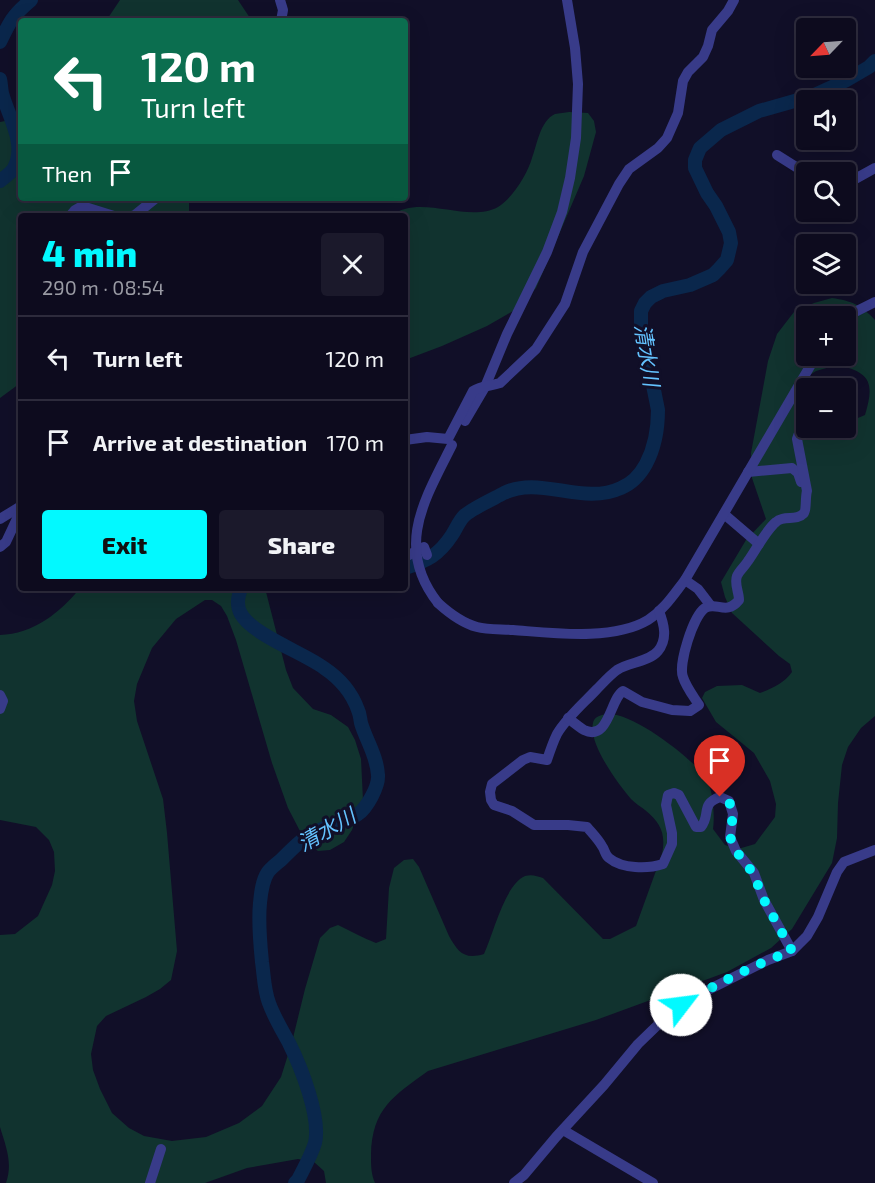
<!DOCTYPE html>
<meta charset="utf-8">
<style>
body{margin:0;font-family:"Exo 2","Noto Sans JP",sans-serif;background:#1b192b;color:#f1f3f6;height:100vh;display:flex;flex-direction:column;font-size:22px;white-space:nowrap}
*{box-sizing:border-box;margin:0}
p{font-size:20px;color:#9a9ba4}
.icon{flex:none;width:33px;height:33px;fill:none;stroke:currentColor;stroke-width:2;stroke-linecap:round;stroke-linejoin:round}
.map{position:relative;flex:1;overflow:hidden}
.drawer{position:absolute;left:18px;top:213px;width:390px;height:378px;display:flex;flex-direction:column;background:#0d0b1e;border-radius:6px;box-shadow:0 6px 24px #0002,0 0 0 2px #2d2b3c}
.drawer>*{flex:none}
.hud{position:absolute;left:18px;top:18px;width:390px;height:183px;border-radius:6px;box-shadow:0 6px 24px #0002,0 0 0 2px #2d2b3c;background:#0b6e4f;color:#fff;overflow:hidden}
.needle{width:39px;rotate:245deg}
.controls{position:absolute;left:796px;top:18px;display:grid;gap:12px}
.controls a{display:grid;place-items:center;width:60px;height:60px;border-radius:6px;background:#0d0b1e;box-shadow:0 6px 24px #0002,0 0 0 2px #2d2b3c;font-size:30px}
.pin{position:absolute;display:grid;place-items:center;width:51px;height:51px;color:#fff;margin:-62px -26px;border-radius:50% 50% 50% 0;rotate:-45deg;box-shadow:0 0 6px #0007}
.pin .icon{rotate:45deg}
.me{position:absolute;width:66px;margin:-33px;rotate:60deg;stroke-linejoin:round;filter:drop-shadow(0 0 4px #0008)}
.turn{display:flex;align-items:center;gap:21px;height:126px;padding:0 24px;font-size:27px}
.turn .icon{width:78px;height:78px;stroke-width:2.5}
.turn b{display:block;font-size:42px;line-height:51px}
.then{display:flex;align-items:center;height:57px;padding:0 24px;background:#0003;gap:12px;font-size:22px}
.round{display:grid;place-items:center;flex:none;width:63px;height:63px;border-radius:6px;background:#1b192b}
.headline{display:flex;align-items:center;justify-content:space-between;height:102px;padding:0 24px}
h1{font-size:36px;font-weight:800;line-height:45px;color:#02f9ff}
.primary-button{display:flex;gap:12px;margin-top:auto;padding:12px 24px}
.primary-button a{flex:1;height:69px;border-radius:6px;background:#02f9ff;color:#111;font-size:24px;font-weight:800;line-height:69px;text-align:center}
.primary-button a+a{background:#1b192b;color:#f1f3f6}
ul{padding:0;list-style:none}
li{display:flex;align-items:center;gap:18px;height:84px;padding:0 24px;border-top:2px solid #2d2b3c}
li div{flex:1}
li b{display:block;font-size:22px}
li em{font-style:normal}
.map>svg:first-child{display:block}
.green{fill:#11332f;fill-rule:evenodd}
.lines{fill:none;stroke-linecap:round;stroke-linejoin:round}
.river{stroke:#0a274c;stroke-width:14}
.minor{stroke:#383b89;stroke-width:10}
.minor-bridge{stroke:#383b89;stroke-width:10}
.route{stroke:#02f9ff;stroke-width:10;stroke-dasharray:0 18}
.labels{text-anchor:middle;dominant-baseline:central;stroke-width:6;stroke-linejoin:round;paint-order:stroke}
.water-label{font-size:21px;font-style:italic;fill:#64c3ff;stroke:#110f28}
</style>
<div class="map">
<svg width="875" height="1183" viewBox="0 0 875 1183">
<rect width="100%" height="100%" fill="#110f28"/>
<!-- green -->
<g class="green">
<polygon points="120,0 238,0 252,21 106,21"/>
<path d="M569,112L588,113L594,121L596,132L584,176L536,288L513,311L487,326L442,346L405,360V216H391C420,193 467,224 498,207C512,199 528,173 532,158C537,145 540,121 555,114C559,113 565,113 569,112Z"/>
<polygon points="21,118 21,198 189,198 189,216 89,216 82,209 70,216 21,216 21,380 19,384 0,398 0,122"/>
<path d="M832,298C852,301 861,305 875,320V716L861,728L848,747L842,765L838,803L837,838L832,863L792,929L771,948L727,972L596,1020L428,1071C394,1096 372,1108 371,1155C371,1165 371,1174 375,1183H326L324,1171L314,1162L298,1159L247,1168L205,1183H6C13,1163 6,1147 0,1127V935L15,934L38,916L52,885L55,871L54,852L49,840L36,827L0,820V635C33,634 60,613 80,588H265L286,670L293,688L313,709L331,715L348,727L355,740L361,759L363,800L352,830L344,842L330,850L318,851L311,846L301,833L288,808L272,763L236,640L227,616L221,606L212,600H205L176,619L152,648L137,684L134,701L137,721L163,799L167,833L177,951L171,980L160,989L146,997L106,1016L97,1026L91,1054L93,1070L100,1089L112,1113L129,1128L144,1136L172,1141L206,1137L239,1123L262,1106L281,1077L292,1042L305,989L320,938L330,928L338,925C351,931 363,938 376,943L386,939L389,888L394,868L404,860L413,859L419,867L449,936C458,952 464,960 484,954C493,935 505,884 525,876C532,874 537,876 543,878L603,939H610L636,926L662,854C666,834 661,823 645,810C641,807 635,803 631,799C618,784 588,743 593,723C594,718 598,716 602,715C626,706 690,757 705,776C713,787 715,815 713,829L725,845L738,849L755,844L775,817L776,804L770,781L754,753L716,722L702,698L705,692L717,686L742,685L760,693C773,688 784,683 792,672L790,664L779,656L732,613L725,597L721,582L746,540L766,519L752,478L751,453L768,361L777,334L794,312L814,303ZM807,316H846V356H807ZM837,365C870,372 875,382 865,415L846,423V428L825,429L807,428V425C794,410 795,401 799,382L816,371Z"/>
</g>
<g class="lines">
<!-- river -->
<g class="river">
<path d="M0,42C10,21 13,15 31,0"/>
<path d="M0,79C1,83 1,88 2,93C8,116 27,144 14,168C11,173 5,177 0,181"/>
<path d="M405,568C427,561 439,555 452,535C456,529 459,521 464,516C471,509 495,498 504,493C540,475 582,506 621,488C633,483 640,475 646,464C655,447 658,429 658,410L641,326V311L645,303L651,297L663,291L690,285L713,275L719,269L727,260L731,243L729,232L716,206L707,193L695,168V160L700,148L721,130L759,111L812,96L845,81L869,67L875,61"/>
<path d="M241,588C238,597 236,605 241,614C253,635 304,653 324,668C339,678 352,693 358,710C360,714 360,718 361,723C366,740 377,756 378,775C379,786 367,808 358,814C347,822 332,824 320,830C304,836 293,848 281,860C276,864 271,868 268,872C262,881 261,893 260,903C258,923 260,942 262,962C264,976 264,990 269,1003C274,1017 282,1030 289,1043C301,1067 321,1117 315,1143C311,1156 304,1168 298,1180L295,1183"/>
</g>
<!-- minor -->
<g class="minor">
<polyline points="280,0 283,10 281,21"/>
<polyline points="777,155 804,172 809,172"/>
<polyline points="846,184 875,168"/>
<polyline points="70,216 75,210 82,206 114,216"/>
<polyline points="132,216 135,215 156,198"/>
<polyline points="846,319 851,314 875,302"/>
<polyline points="465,421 485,387 507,334 547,252 562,212 570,178 576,138 578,84 575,48 567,0"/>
<path d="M405,440L427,437L448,439L473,391C481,386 491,386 500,383L536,349L565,304L583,252L619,184L629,169L658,148L667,138L678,113L683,81L688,72L703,57L708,46L712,30L728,11L734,0"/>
<polyline points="748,472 792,468 798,473 801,482"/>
<polyline points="724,514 759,544"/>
<polyline points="0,519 21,506"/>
<polyline points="0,547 6,542 21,510"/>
<polyline points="405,557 424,547 427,555"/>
<polyline points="685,580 698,589 711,606"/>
<path d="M438,603C449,613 462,623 477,627C488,630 502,629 513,630C553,633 613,641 648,620C664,610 674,594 685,580L816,356"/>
<path d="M659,611C664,624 668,639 658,651C649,662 629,662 617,670C610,675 603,683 597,689C584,703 567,717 557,734C553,742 550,751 547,760L530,757L523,760L492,784L490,792L491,800L494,805L512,811L534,825H568L587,827C592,833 598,839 602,846C605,850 605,855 609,858C622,869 648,869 663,864L672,844V833L666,805L668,795L674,793L679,795L696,827H701C711,815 700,804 720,797L729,801L733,814L730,837L736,851L754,873L764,900L792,951"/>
<polyline points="0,695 3,701 0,709"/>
<path d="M568,718C573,722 579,727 584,730C609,742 610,699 623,691L642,702L672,710L690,711L699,705C694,697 686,687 683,677C678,665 693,616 705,608C717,601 726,616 739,600C739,592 734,584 737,576C739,571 745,566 748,561C756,550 766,530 776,522C783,515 797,521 803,514C807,511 805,497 807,491L797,439L807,411"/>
<polyline points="563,1130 653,1183"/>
<polyline points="150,1183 161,1149"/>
<polyline points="514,1183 524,1175 556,1137 604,1085 638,1044 666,1017 696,996 768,960 792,951 807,936 818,917 837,872 844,862 875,850"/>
</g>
<!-- minor-bridge -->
<path class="minor-bridge" d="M438,603C394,547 425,499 452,445"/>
</g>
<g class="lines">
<!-- route -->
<path class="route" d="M681,1005C716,984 754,965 792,951L764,900L753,873L736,851L730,837L733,814L729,801L720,797"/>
</g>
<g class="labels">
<!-- water labels -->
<g class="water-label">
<text transform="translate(648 355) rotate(81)">清水川</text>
<text transform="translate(326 829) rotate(-30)">清水川</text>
</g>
</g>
</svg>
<div class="controls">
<a><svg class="needle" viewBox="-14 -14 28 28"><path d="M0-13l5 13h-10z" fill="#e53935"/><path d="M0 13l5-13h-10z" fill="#9a9ba4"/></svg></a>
<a><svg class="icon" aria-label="sound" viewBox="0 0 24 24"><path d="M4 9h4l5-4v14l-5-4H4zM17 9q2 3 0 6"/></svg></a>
<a><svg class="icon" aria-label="search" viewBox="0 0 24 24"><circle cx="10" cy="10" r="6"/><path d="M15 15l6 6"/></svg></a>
<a><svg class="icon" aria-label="layers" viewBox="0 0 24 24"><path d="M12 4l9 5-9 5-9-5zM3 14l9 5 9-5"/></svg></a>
<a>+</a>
<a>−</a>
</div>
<div class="pin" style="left:720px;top:797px;background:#d93025"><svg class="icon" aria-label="arrive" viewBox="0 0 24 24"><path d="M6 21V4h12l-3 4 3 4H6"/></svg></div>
<svg class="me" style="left:681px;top:1005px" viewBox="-20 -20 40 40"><circle r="19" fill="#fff"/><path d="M0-13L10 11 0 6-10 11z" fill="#02f9ff"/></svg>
<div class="hud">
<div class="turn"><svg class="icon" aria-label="left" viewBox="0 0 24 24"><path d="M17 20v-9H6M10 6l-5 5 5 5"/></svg><div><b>120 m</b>Turn left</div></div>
<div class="then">Then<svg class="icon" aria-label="arrive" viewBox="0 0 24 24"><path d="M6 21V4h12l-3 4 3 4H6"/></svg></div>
</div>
<section class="drawer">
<div class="headline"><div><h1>4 min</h1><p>290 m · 08:54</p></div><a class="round"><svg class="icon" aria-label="close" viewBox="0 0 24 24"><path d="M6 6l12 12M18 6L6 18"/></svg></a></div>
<ul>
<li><svg class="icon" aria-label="left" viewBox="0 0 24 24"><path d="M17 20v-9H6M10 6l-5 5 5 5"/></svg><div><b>Turn left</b></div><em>120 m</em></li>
<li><svg class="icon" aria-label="arrive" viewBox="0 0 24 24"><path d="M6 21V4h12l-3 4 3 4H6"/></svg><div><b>Arrive at destination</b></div><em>170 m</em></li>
</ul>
<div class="primary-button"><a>Exit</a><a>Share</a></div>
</section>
</div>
